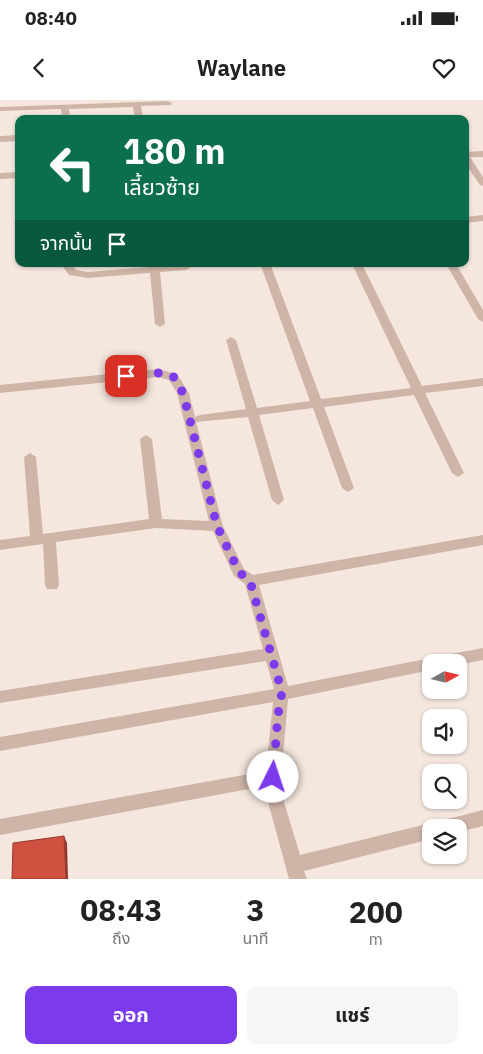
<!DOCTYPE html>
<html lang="th">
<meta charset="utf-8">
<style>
body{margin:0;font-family:"IBM Plex Sans","Noto Sans Thai",sans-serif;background:#f6f6f6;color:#222;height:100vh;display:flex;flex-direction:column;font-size:19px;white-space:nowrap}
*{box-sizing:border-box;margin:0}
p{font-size:16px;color:#767676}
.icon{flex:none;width:28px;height:28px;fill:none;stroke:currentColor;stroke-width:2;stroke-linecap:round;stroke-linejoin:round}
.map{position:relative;height:779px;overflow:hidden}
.panel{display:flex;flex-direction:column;background:#fff;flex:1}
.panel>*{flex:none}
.guide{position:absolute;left:15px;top:15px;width:454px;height:152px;border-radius:10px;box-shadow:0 1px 4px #0004;background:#0b6e4f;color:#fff;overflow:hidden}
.needle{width:32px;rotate:82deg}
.controls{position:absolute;left:422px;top:554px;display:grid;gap:10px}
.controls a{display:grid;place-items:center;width:45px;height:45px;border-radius:10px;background:#fff;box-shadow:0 1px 4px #0004;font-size:25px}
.pin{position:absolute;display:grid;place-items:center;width:42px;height:42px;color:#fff;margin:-21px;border-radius:10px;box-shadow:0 2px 8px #0006}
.me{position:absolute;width:55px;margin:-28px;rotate:4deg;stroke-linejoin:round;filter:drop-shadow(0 0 4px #0008)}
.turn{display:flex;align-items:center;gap:18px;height:105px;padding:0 25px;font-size:22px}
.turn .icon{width:65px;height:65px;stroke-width:2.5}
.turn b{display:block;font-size:35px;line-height:42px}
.then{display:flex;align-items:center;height:48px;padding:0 25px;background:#0003;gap:10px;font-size:19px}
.eta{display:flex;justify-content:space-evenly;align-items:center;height:85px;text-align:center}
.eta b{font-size:30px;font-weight:700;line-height:35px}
.primary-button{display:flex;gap:10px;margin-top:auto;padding:10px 25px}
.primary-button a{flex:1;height:58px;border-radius:10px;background:#7c3aed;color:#fff;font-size:20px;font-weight:700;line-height:58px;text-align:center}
.primary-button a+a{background:#f6f6f6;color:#222}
.status{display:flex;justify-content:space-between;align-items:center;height:35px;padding:0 25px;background:#fff;direction:ltr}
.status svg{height:14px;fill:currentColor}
header{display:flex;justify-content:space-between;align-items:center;height:65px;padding:0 25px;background:#fff;font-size:22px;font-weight:700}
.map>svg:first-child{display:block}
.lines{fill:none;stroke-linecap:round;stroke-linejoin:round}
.minor{fill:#cfb5a8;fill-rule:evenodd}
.shaded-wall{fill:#92392d}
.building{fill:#d15140;stroke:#92392d}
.route{stroke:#7c3aed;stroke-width:9;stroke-dasharray:0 16.2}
</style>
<div class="status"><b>08:40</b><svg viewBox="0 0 49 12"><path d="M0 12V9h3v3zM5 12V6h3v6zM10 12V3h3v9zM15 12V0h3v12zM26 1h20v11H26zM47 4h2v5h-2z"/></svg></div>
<header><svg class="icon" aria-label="back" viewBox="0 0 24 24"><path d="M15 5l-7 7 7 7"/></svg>Waylane<svg class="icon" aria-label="heart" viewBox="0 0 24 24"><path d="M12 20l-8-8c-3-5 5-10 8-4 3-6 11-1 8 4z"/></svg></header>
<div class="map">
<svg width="483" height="779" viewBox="0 0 483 779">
<rect width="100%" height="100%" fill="#f5e7de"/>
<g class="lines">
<!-- minor -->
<g class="minor">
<polygon points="168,1 172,3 171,5 141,6 143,19 135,19 133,7 69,9 70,19 62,19 61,9 0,11 0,7"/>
<polygon points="19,35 19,41 0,42 0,36"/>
<polygon points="483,51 483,57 470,57 483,77 483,86 480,85 465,63 465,52"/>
<polygon points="19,72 19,78 0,79 0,73"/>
<polygon points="483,115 483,121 465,123 465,117"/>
<polygon points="61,164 71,164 76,170 88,172 186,164 191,167 186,170 160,172 165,224 160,227 155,224 150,173 88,178 69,175"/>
<polygon points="263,164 269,164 271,166 321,299 411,288 352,164 362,164 422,286 483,278 483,286 425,293 464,373 458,377 452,373 414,295 324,307 354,388 348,392 342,388 313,308 259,315 284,400 278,405 272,400 248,317 196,322 223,426 244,469 253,475 483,435 483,445 259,485 288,586 431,558 435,559 441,556 483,548 483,560 459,565 459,562 431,562 431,570 288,599 281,677 284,702 300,755 431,723 437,726 438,722 444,720 483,710 483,726 459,732 459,728 431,728 431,739 304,771 307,779 289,779 268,702 266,686 0,735 0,719 266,671 273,602 0,651 0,637 274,589 266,561 0,603 0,591 263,549 245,484 234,476 213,431 156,428 56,442 59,485 57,489 47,489 45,485 43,444 0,450 0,440 30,436 24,357 30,353 36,357 43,434 149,419 140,339 146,335 152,339 162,419 209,421 177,293 169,280 158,277 0,293 0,285 158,269 177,274 189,293 195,317 200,315 246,309 226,240 231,237 236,240 257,308 310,301 261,166"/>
<polygon points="446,164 456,164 483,210 483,222 478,219"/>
</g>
</g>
<!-- shaded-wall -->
<polygon class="shaded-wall" points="64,736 67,743 68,779 66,779"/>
<!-- building -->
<polygon class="building" points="64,736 66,779 12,779 13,743"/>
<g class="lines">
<!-- route -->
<polyline class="route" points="126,276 158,273 173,276 183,293 217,426 239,472 250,481 282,592 278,615 273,677"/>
</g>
</svg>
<div class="controls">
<a><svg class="needle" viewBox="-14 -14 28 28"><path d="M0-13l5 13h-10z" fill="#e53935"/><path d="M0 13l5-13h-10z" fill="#767676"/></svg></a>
<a><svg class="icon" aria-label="sound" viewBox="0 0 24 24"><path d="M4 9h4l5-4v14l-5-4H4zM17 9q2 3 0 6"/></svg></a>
<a><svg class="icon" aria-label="search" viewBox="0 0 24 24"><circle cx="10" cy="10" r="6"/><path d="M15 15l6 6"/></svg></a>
<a><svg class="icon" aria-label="layers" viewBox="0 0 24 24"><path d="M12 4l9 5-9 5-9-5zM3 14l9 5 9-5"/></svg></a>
</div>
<div class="pin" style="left:126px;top:276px;background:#d93025"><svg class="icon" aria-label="arrive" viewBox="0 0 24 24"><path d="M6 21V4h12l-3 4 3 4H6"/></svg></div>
<svg class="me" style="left:273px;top:677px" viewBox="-20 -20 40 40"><circle r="19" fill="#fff"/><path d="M0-13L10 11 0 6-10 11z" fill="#7c3aed"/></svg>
<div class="guide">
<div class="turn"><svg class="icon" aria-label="left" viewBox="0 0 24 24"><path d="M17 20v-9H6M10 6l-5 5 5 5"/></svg><div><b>180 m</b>เลี้ยวซ้าย</div></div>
<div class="then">จากนั้น<svg class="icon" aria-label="arrive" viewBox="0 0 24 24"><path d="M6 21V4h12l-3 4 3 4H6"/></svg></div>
</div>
</div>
<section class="panel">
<div class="eta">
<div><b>08:43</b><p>ถึง</p></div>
<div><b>3</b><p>นาที</p></div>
<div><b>200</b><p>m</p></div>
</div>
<div class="primary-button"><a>ออก</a><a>แชร์</a></div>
</section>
